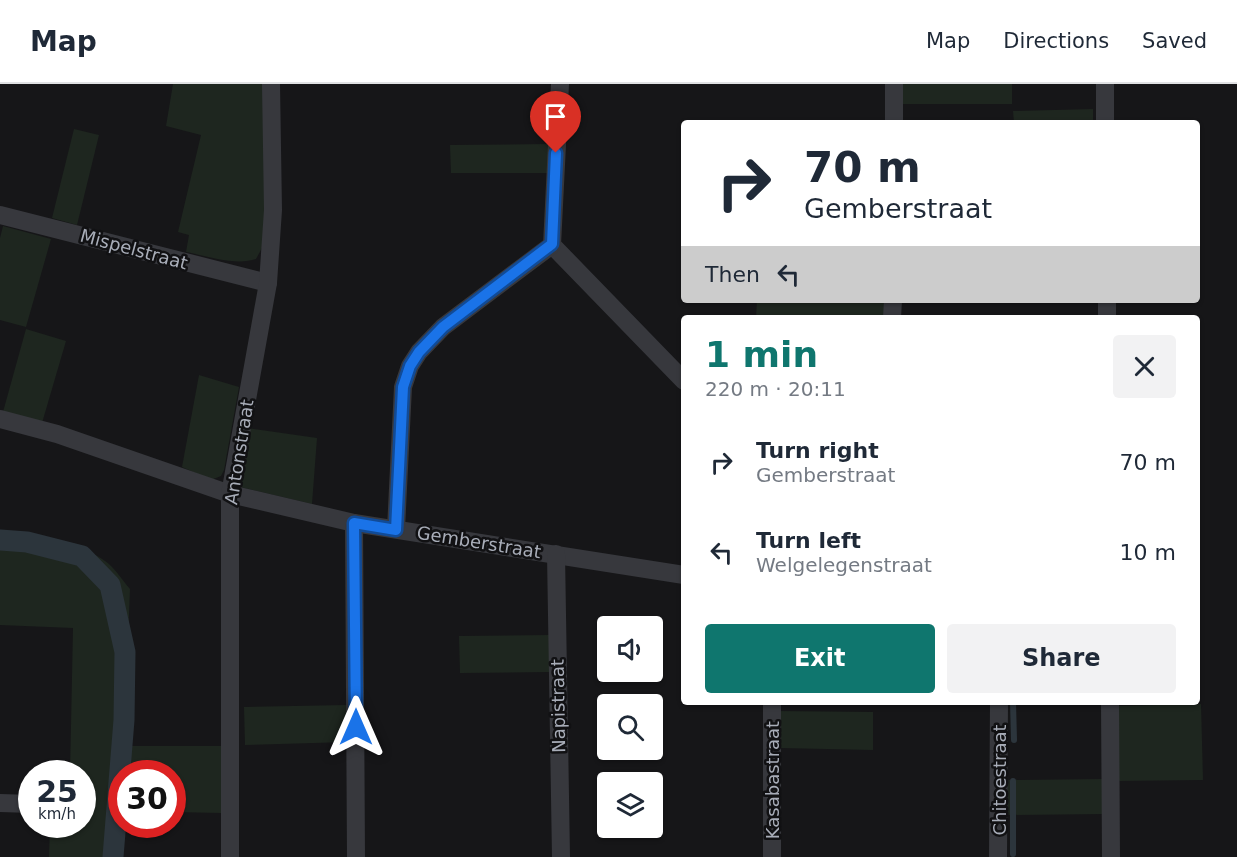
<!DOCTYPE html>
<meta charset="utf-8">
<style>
body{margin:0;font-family:"DejaVu Sans",sans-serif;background:#f2f2f3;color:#1f2937;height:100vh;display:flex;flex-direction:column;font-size:22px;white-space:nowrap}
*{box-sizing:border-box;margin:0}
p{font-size:20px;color:#747a83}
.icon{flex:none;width:33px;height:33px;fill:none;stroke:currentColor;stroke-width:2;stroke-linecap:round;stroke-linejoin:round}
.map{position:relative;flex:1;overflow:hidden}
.panel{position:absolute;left:681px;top:231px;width:519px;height:390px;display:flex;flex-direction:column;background:#fff;border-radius:6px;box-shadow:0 2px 4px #0004}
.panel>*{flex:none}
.guide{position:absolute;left:681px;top:36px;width:519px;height:183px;border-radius:6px;box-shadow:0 2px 4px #0004;background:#fff;color:#1f2937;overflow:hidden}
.controls{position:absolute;left:597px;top:532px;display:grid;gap:12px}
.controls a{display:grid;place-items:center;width:66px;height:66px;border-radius:6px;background:#fff;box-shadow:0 2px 4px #0004;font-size:30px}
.speed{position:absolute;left:18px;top:676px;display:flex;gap:12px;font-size:30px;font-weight:700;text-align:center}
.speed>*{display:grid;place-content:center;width:78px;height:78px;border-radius:50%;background:#fff;box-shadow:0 2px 4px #0004;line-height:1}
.speed small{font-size:15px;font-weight:400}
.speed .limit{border:9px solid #d22;background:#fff;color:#111}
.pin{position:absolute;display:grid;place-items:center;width:51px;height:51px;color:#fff;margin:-62px -26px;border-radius:50% 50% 50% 0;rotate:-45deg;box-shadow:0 0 6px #0007}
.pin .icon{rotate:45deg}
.me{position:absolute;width:66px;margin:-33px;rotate:0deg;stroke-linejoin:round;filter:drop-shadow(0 0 4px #0008)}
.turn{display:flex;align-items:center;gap:21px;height:126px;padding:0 24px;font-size:27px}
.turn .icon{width:78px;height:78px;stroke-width:2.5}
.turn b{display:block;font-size:42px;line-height:51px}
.then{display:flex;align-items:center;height:57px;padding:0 24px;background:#0003;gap:12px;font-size:22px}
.round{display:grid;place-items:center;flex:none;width:63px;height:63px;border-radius:6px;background:#f2f2f3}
.headline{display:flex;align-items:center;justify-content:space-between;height:102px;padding:0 24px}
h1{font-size:36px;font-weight:700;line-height:45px;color:#0f766e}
.button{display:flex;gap:12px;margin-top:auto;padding:12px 24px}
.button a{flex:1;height:69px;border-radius:6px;background:#0f766e;color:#fff;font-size:24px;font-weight:700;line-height:69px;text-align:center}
.button a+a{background:#f2f2f3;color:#1f2937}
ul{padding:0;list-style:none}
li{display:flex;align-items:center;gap:18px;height:90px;padding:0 24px}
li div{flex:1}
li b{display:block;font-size:22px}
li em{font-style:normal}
header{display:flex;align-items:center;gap:36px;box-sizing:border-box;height:84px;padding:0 30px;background:#fff;border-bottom:2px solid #e0e1e3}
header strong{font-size:28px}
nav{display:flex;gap:33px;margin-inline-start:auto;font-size:21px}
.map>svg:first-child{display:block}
.green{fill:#1e261f}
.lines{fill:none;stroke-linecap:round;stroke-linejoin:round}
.stream{stroke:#2c353c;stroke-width:6}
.canal{stroke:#2c353c;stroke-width:21}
.minor{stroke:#37383d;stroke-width:18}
.route-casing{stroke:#114b97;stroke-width:15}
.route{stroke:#1a73e8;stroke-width:10}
.labels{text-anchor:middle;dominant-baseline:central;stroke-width:5;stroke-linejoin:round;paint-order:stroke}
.street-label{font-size:18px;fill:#a8adb8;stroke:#111113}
</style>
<header>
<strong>Map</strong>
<nav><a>Map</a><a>Directions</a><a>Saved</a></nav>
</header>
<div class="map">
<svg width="1237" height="773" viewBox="0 0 1237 773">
<rect width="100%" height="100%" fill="#161618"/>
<!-- green -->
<g class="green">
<path d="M173,0H264L266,123L263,162L256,175C236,182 207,172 186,168L189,151L178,148L201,51L166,42Z"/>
<polygon points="900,0 1012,0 1012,20 901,20"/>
<polygon points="1093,25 1093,39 1014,39 1013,27"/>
<polygon points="74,45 99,51 77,141 52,134"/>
<polygon points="549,60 549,89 451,89 450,61"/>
<polygon points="3,142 51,155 26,243 0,236 0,154"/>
<polygon points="757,216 884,216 884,234 756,234"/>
<polygon points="26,245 66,257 42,339 3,328"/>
<polygon points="199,291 239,303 224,386 221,392 211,396 182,383"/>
<polygon points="247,344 317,354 312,420 240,403"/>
<path d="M0,447C27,449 84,460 105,477C115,484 122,496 130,505L124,662H223L222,729L173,728L172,690H122L120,773H49L50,741H82V690H70L73,544L0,541Z"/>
<polygon points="550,551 550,588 460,589 459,552"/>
<polygon points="1201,620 1203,696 1116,697 1114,622"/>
<polygon points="347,621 348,658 245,661 244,623"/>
<polygon points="781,627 873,628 873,666 780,664"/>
<polygon points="1104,695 1105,730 1005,731 1005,696"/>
</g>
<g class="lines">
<!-- stream -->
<g class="stream">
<polyline points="1013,618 1014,656"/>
<polyline points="1013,697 1013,770"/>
</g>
<!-- canal -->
<polyline class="canal" points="0,456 27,458 82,472 110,501 125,568 124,636 113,773"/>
<!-- minor -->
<g class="minor">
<polyline points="560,0 552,161 684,297"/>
<polyline points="1105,0 1105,39"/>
<polyline points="894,39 894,0"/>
<polyline points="0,131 268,199"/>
<polyline points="1107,216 1107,234"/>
<polyline points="892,234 893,216"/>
<polyline points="0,335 57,350 230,410 354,439 684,491"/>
<polyline points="354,439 356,773"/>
<polyline points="396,445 403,303 410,282 419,268 443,243 552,161"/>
<polyline points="556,470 561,773"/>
<polyline points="772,618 772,773"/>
<polyline points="1110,618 1111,773"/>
<polyline points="0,719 32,720"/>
<polyline points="230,773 230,410 268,199 273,126 271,0"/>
<polyline points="998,773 999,618"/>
</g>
</g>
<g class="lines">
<!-- route casing -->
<g class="route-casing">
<polyline id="route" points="356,643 354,439 396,446 403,303 410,282 419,268 443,243 552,160 556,69"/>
</g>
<!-- route -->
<use href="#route" class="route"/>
</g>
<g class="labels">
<!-- street labels -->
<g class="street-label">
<text transform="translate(134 165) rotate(15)">Mispelstraat</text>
<text transform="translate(239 368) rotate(-81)">Antonstraat</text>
<text transform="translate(479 458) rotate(9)">Gemberstraat</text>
<text transform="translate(558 622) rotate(-91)">Napistraat</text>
<text transform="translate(772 696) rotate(-90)">Kasabastraat</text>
<text transform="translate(999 696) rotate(-90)">Chitoestraat</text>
</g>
</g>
</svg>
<div class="controls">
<a><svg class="icon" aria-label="sound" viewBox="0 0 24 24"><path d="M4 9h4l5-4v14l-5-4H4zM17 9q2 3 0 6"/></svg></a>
<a><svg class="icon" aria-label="search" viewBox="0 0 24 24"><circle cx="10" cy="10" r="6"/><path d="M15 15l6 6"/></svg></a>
<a><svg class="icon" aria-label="layers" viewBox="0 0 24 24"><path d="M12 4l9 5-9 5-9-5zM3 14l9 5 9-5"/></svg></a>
</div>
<div class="speed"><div>25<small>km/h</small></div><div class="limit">30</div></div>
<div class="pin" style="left:556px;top:69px;background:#d93025"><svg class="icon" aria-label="arrive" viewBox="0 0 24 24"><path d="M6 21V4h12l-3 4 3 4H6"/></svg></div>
<svg class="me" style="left:356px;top:643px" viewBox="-20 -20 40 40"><path d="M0-17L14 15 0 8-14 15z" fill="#1a73e8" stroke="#fff" stroke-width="4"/></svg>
<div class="guide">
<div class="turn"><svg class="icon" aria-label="right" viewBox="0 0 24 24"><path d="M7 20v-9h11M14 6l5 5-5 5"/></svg><div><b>70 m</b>Gemberstraat</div></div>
<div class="then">Then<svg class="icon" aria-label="left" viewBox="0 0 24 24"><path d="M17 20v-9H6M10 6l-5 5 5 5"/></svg></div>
</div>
<section class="panel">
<div class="headline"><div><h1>1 min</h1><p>220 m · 20:11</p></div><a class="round"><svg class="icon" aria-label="close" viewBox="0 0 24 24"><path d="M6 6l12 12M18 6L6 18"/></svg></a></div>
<ul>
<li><svg class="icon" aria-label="right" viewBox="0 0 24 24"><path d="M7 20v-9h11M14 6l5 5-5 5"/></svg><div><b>Turn right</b><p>Gemberstraat</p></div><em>70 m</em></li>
<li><svg class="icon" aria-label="left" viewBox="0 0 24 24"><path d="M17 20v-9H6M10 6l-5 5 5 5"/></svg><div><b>Turn left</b><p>Welgelegenstraat</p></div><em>10 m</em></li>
</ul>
<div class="button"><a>Exit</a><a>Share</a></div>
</section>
</div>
